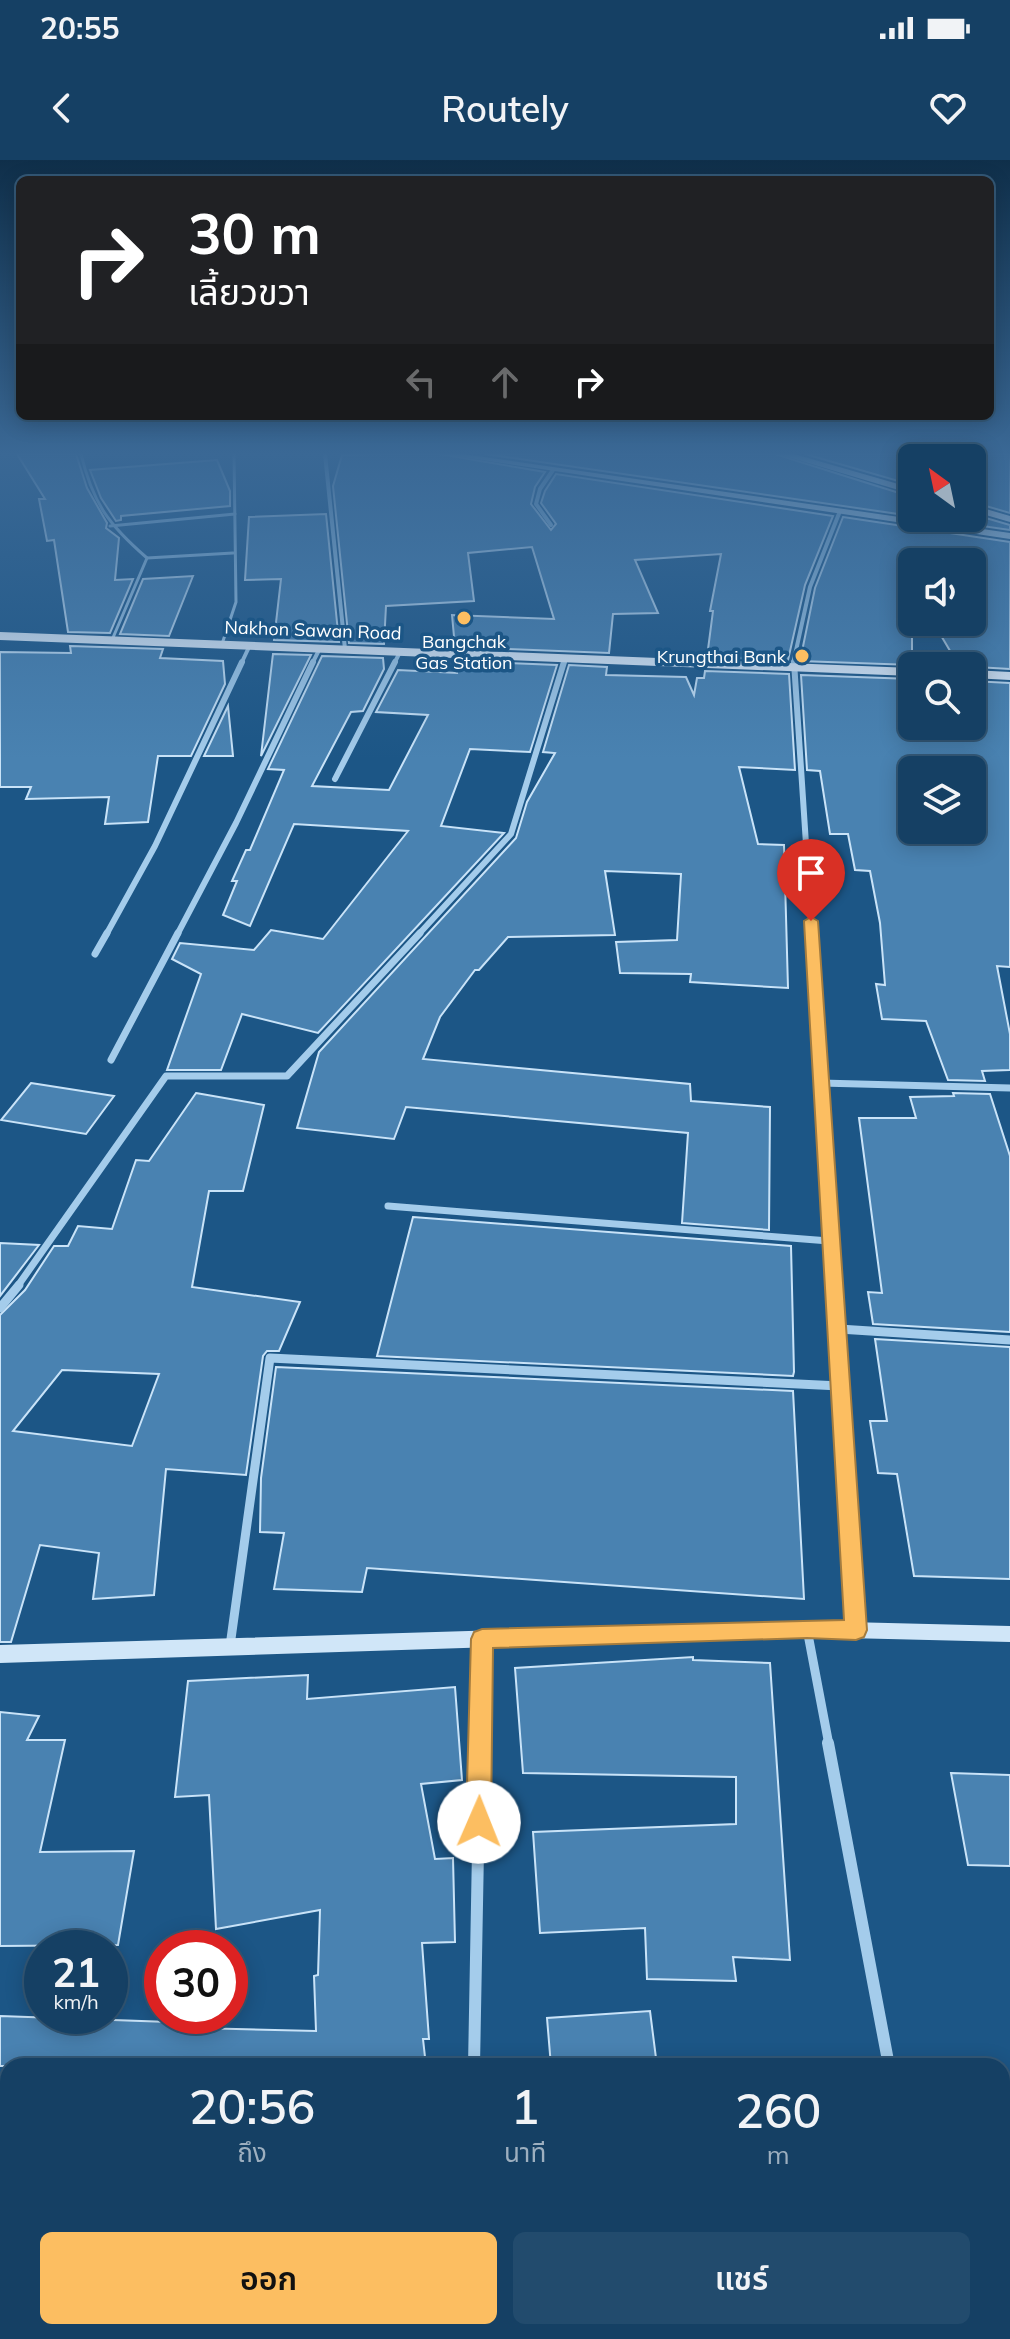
<!DOCTYPE html>
<html lang="th">
<meta charset="utf-8">
<style>
body{margin:0;font-family:Mulish,"Noto Sans Thai",sans-serif;background:#224b6d;color:#f1f3f6;height:100vh;display:flex;flex-direction:column;font-size:30px;white-space:nowrap}
*{box-sizing:border-box;margin:0}
p{font-size:26px;color:#9dafbf}
.icon{flex:none;width:44px;height:44px;fill:none;stroke:currentColor;stroke-width:2;stroke-linecap:round;stroke-linejoin:round}
.map{position:relative;flex:1;overflow:hidden}
.details{position:absolute;left:0px;top:1898px;width:1010px;height:282px;display:flex;flex-direction:column;background:#154064;border-radius:24px 24px 0 0;box-shadow:0 4px 20px #0003,0 0 0 2px #345978}
.details>*{flex:none}
.banner{position:absolute;left:16px;top:16px;width:978px;height:244px;border-radius:12px;box-shadow:0 4px 20px #0003,0 0 0 2px #345978;background:#202124;color:#fff;overflow:hidden}
.needle{width:52px;rotate:327deg}
.fabs{position:absolute;left:898px;top:284px;display:grid;gap:16px}
.fabs a{display:grid;place-items:center;width:88px;height:88px;border-radius:12px;background:#154064;box-shadow:0 4px 20px #0003,0 0 0 2px #345978;font-size:40px}
.speed{position:absolute;left:24px;top:1770px;display:flex;gap:16px;font-size:40px;font-weight:700;text-align:center}
.speed>*{display:grid;place-content:center;width:104px;height:104px;border-radius:50%;background:#154064;box-shadow:0 4px 20px #0003,0 0 0 2px #345978;line-height:1}
.speed small{font-size:20px;font-weight:400}
.speed .limit{border:12px solid #d22;background:#fff;color:#111}
.pin{position:absolute;display:grid;place-items:center;width:68px;height:68px;color:#fff;margin:-82px -34px;border-radius:50% 50% 50% 0;rotate:-45deg;box-shadow:0 0 8px #0007}
.pin .icon{rotate:45deg}
.me{position:absolute;width:88px;margin:-44px;rotate:1deg;stroke-linejoin:round;filter:drop-shadow(0 0 6px #0008)}
.turn{display:flex;align-items:center;gap:28px;height:168px;padding:0 40px;font-size:36px}
.turn .icon{width:104px;height:104px;stroke-width:2.5}
.turn b{display:block;font-size:56px;line-height:68px}
.lanes{display:flex;align-items:center;height:76px;padding:0 40px;background:#0003;justify-content:center;gap:40px;direction:ltr}
.lanes .off{opacity:.35}
.eta{display:flex;justify-content:space-evenly;align-items:center;height:136px;text-align:center}
.eta b{font-size:48px;font-weight:600;line-height:56px}
.cta{display:flex;gap:16px;margin-top:auto;padding:16px 40px}
.cta a{flex:1;height:92px;border-radius:12px;background:#fcbe61;color:#111;font-size:32px;font-weight:600;line-height:92px;text-align:center}
.cta a+a{background:#224b6d;color:#f1f3f6}
.status{display:flex;justify-content:space-between;align-items:center;height:56px;padding:0 40px;background:#154064;direction:ltr}
.status svg{height:22px;fill:currentColor}
header{display:flex;justify-content:space-between;align-items:center;height:104px;padding:0 40px;background:#154064;font-size:36px;font-weight:600}
.map>svg:first-child{display:block}
.building{fill:#4982b1;stroke:#c9e3f8;stroke-width:2;fill-rule:evenodd}
.lines{fill:none;stroke-linecap:round;stroke-linejoin:round}
.lane{stroke:#a4cceb;stroke-width:3}
.street-far4{stroke:#a4cceb;stroke-width:4}
.street-far3{stroke:#a4cceb;stroke-width:6}
.street-far2{stroke:#a4cceb;stroke-width:7}
.street-far1{stroke:#a4cceb;stroke-width:9}
.street{stroke:#a4cceb;stroke-width:12}
.secondary{fill:#d0e6f8;fill-rule:evenodd}
.primary{fill:#e8f3ff;fill-rule:evenodd}
.route{fill:#fcbe61;stroke:#a47c3f;stroke-width:2}
.poi-dot{fill:#fcbe61;stroke:#1c5686;stroke-width:3}
.labels{text-anchor:middle;dominant-baseline:central;stroke-width:7;stroke-linejoin:round;paint-order:stroke}
.far-street-label{font-size:18px;fill:#fff;stroke:#1c5686}
.far-poi-label{font-size:18px;fill:#fff;stroke:#1c5686}
</style>
<div class="status"><b>20:55</b><svg viewBox="0 0 49 12"><path d="M0 12V9h3v3zM5 12V6h3v6zM10 12V3h3v9zM15 12V0h3v12zM26 1h20v11H26zM47 4h2v5h-2z"/></svg></div>
<header><svg class="icon" aria-label="back" viewBox="0 0 24 24"><path d="M15 5l-7 7 7 7"/></svg>Routely<svg class="icon" aria-label="heart" viewBox="0 0 24 24"><path d="M12 20l-8-8c-3-5 5-10 8-4 3-6 11-1 8 4z"/></svg></header>
<div class="map">
<svg width="1010" height="2179" viewBox="0 0 1010 2179">
<rect width="100%" height="100%" fill="#1c5686"/>
<!-- building -->
<g class="building">
<polygon points="17,294 76,294 87,328 107,363 106,368 119,378 115,420 133,419 110,473 68,472 54,380 47,381 39,339 45,339"/>
<polygon points="390,294 439,294 545,312 535,327 531,344 551,370 556,364 541,343 545,331 556,314 833,356 805,425 788,500 707,497 713,451 710,451 721,394 635,400 658,453 613,454 609,493 455,487 452,455 554,459 532,387 468,393 474,441 386,446 384,484 349,483 333,326 342,295"/>
<polygon points="485,294 775,294 912,337 912,356"/>
<polygon points="805,294 1010,294 1010,353 972,342 972,298 912,298 912,325"/>
<polygon points="217,300 230,331 230,346 121,356 121,360 116,361 101,338 90,310"/>
<polygon points="326,354 339,482 274,480 281,419 245,420 249,357"/>
<polygon points="972,354 1010,365 1010,370 927,358 972,358"/>
<polygon points="843,357 1010,382 1010,509 959,506 933,462 972,462 972,402 912,402 912,505 800,501 815,428"/>
<polygon points="193,416 169,476 120,474 143,419"/>
<polygon points="70,486 163,489 160,498 223,501 225,524 191,596 158,596 148,662 105,664 109,637 26,639 31,627 0,627 0,492 71,493"/>
<polygon points="273,494 311,495 261,596 272,502"/>
<polygon points="322,496 383,498 384,509 363,551 351,552 312,626 389,630 428,555 376,552 398,510 457,513 456,501 557,505 530,592 470,589 441,666 504,673 318,873 242,854 221,910 167,910 201,814 172,799 180,783 254,790 271,770 323,779 408,671 294,664 250,766 223,755 237,721 232,721 246,690 250,690 284,610 268,609"/>
<polygon points="569,505 607,507 606,515 686,517 694,535 697,518 704,518 705,511 789,514 795,610 739,607 758,684 784,685 788,828 690,822 691,814 620,813 616,782 677,780 681,714 605,711 615,775 508,777 479,810 475,810 440,857 423,899 690,924 691,941 770,947 769,1070 682,1063 688,973 406,947 394,979 297,968 319,892 516,678 527,642 555,593 543,592"/>
<path d="M801,515L912,519V566H972V521L1010,523V807L997,806L1010,874V910L982,911L985,921L948,920L926,861L882,859L876,824L885,825L880,763L870,711L855,710L848,674H830L820,611L807,610ZM912,610H972V670H912Z"/>
<polygon points="228,546 233,596 204,596"/>
<polygon points="31,923 114,936 86,974 1,960"/>
<path d="M196,933L264,945L243,1031H209L192,1127L300,1142L279,1191H267L263,1196L246,1315L166,1309L154,1435L93,1439L99,1393L40,1385L11,1482H0V1155L25,1130L54,1086H68L78,1066L112,1069L136,1000L149,1001ZM62,1210L159,1214L132,1286L13,1271Z"/>
<polygon points="953,933 990,934 1010,996 1010,1172 873,1164 868,1132 882,1133 859,958 916,958 910,937 954,936"/>
<polygon points="413,1057 791,1086 794,1212 793,1216 377,1196"/>
<polygon points="0,1083 39,1085 0,1136"/>
<polygon points="875,1179 1010,1187 1010,1419 914,1416 897,1314 878,1313 870,1261 887,1261"/>
<polygon points="276,1207 793,1231 804,1439 367,1408 362,1432 274,1429 284,1373 260,1372 261,1318"/>
<polygon points="693,1497 693,1500 770,1503 790,1800 733,1797 736,1821 647,1819 645,1768 540,1773 533,1672 736,1664 736,1617 523,1613 515,1508"/>
<polygon points="308,1515 307,1539 455,1527 462,1620 421,1624 435,1699 453,1698 455,1782 422,1783 429,1879 423,1879 426,1906 0,1906 0,1856 197,1863 196,1868 316,1871 314,1816 318,1815 320,1750 216,1769 209,1635 175,1637 188,1521"/>
<polygon points="0,1552 39,1556 27,1580 65,1580 40,1692 134,1691 118,1785 0,1786"/>
<polygon points="951,1613 1010,1615 1010,1706 968,1705"/>
<polygon points="650,1851 657,1906 551,1906 547,1858"/>
</g>
<g class="lines">
<!-- lane -->
<g class="lane">
<path d="M81,294C93,344 109,365 147,398L112,480"/>
<polyline points="110,366 235,354"/>
<polyline points="147,398 233,393"/>
<polyline points="222,484 236,442 234,294"/>
</g>
<!-- street-far4 -->
<g class="street-far4">
<polyline points="325,294 345,489"/>
<polyline points="551,365 536,344 540,329 553,310"/>
<polyline points="241,504 250,485"/>
<polyline points="312,504 320,488"/>
<polyline points="394,504 400,492"/>
<polyline points="563,504 565,498"/>
<polyline points="793,504 810,427 840,351"/>
</g>
<!-- street-far3 -->
<g class="street-far3">
<polyline points="794,502 812,775"/>
<polyline points="335,619 395,502"/>
<polyline points="106,775 155,686 242,502"/>
<polyline points="177,775 236,663 313,502"/>
<polyline points="418,775 511,674 564,502"/>
</g>
<!-- street-far2 -->
<g class="street-far2">
<polyline points="812,773 834,1127"/>
<polyline points="95,794 107,773"/>
<polyline points="111,900 178,773"/>
<polyline points="821,923 1010,928"/>
<polyline points="388,1046 829,1081"/>
<polyline points="17,1127 166,916 287,916 420,773"/>
</g>
<!-- street-far1 -->
<g class="street-far1">
<polyline points="834,1125 856,1470"/>
<polyline points="0,1148 19,1125"/>
<polyline points="839,1169 1010,1180"/>
<polyline points="807,1469 829,1585"/>
<polyline points="230,1486 270,1198 840,1226"/>
<polyline points="480,1585 482,1479"/>
</g>
<!-- street -->
<g class="street">
<polyline points="828,1583 889,1906"/>
<polyline points="474,1906 480,1583"/>
<polyline points="0,2037 8,2036"/>
<polyline points="938,2172 940,2179"/>
</g>
<!-- secondary -->
<g class="secondary">
<polygon points="442,294 463,294 1010,373 1010,379"/>
<polygon points="807,1461 1010,1466 1010,1482 807,1477 0,1503 0,1485"/>
</g>
<!-- primary -->
<g class="primary">
<polygon points="778,294 794,294 912,328 912,334"/>
<polygon points="972,345 1010,356 1010,362 972,351"/>
<polygon points="0,472 912,508 912,516 0,480"/>
<polygon points="972,510 1010,512 1010,520 972,518"/>
</g>
</g>
<!-- sky -->
<linearGradient id="sky" x2="0" y2="1"><stop stop-color="#0f2f4a"/><stop offset="0.49" stop-color="#3a6895"/><stop offset="1" stop-color="#3a6895" stop-opacity="0"/></linearGradient>
<rect width="1010" height="599" fill="url(#sky)"/>
<!-- route -->
<polygon class="route" points="811,757 818,761 867,1470 864,1477 856,1480 807,1478 493,1488 491,1662 488,1670 479,1673 470,1670 466,1662 471,1479 474,1472 482,1469 844,1460 804,761"/>
<!-- markers -->
<g class="poi-dot">
<circle cx="464" cy="458" r="8"/>
<circle cx="802" cy="496" r="8"/>
</g>
<g class="labels">
<!-- far-street labels -->
<g class="far-street-label">
<text transform="translate(313 470) rotate(2)">Nakhon Sawan Road</text>
</g>
<!-- far-poi labels -->
<g class="far-poi-label">
<text x="464" y="481">Bangchak<tspan x="464" dy="21">Gas Station</tspan></text>
<text x="786" y="496" text-anchor="end">Krungthai Bank</text>
</g>
</g>
</svg>
<div class="fabs">
<a><svg class="needle" viewBox="-14 -14 28 28"><path d="M0-13l5 13h-10z" fill="#e53935"/><path d="M0 13l5-13h-10z" fill="#9dafbf"/></svg></a>
<a><svg class="icon" aria-label="sound" viewBox="0 0 24 24"><path d="M4 9h4l5-4v14l-5-4H4zM17 9q2 3 0 6"/></svg></a>
<a><svg class="icon" aria-label="search" viewBox="0 0 24 24"><circle cx="10" cy="10" r="6"/><path d="M15 15l6 6"/></svg></a>
<a><svg class="icon" aria-label="layers" viewBox="0 0 24 24"><path d="M12 4l9 5-9 5-9-5zM3 14l9 5 9-5"/></svg></a>
</div>
<div class="speed"><div>21<small>km/h</small></div><div class="limit">30</div></div>
<div class="pin" style="left:811px;top:761px;background:#d93025"><svg class="icon" aria-label="arrive" viewBox="0 0 24 24"><path d="M6 21V4h12l-3 4 3 4H6"/></svg></div>
<svg class="me" style="left:479px;top:1662px" viewBox="-20 -20 40 40"><circle r="19" fill="#fff"/><path d="M0-13L10 11 0 6-10 11z" fill="#fcbe61"/></svg>
<div class="banner">
<div class="turn"><svg class="icon" aria-label="right" viewBox="0 0 24 24"><path d="M7 20v-9h11M14 6l5 5-5 5"/></svg><div><b>30 m</b>เลี้ยวขวา</div></div>
<div class="lanes"><svg class="icon off" aria-label="left" viewBox="0 0 24 24"><path d="M17 20v-9H6M10 6l-5 5 5 5"/></svg><svg class="icon off" aria-label="ahead" viewBox="0 0 24 24"><path d="M12 20V5M6 11l6-6 6 6"/></svg><svg class="icon" aria-label="right" viewBox="0 0 24 24"><path d="M7 20v-9h11M14 6l5 5-5 5"/></svg></div>
</div>
<section class="details">
<div class="eta">
<div><b>20:56</b><p>ถึง</p></div>
<div><b>1</b><p>นาที</p></div>
<div><b>260</b><p>m</p></div>
</div>
<div class="cta"><a>ออก</a><a>แชร์</a></div>
</section>
</div>
